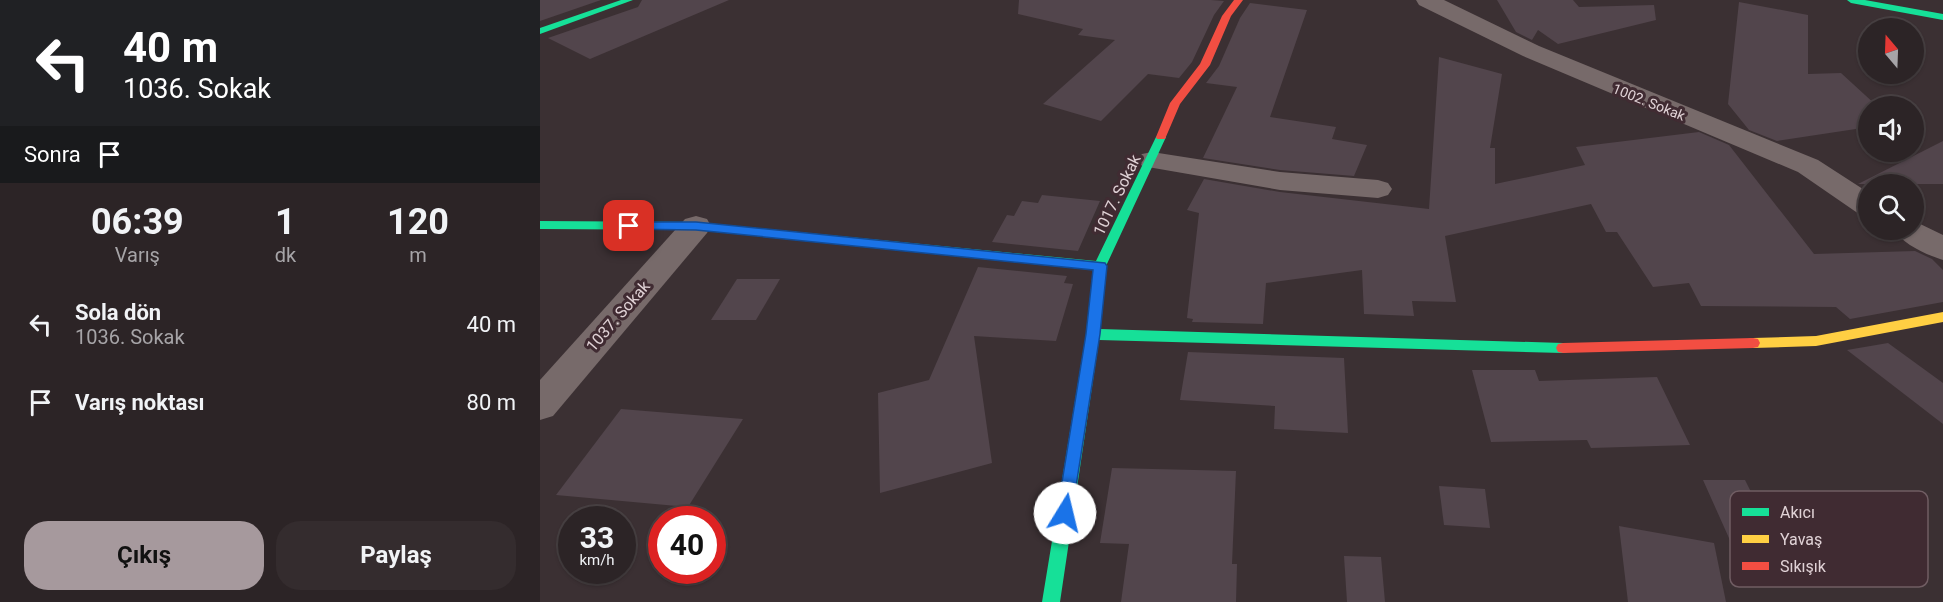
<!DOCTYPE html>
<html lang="tr">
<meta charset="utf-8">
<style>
body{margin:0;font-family:Roboto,sans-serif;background:#342c2e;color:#f1f3f6;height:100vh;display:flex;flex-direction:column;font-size:22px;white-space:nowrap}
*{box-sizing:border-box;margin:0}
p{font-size:20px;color:#a6a4a7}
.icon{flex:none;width:33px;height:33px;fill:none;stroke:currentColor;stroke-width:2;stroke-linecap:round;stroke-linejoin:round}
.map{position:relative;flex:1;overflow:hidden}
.side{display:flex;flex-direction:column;background:#2c2426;width:540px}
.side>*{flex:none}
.guide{background:#202124;color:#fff;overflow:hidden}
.needle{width:39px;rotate:341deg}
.tools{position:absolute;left:1318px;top:18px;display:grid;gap:12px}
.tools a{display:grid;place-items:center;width:66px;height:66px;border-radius:50%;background:#2c2426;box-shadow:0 2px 4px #0004,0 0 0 2px #484143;font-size:30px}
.speed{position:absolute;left:18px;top:506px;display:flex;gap:12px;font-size:30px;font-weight:700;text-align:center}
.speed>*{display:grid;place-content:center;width:78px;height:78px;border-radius:50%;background:#2c2426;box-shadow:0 2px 4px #0004,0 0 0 2px #484143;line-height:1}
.speed small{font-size:15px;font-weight:400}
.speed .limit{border:9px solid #d22;background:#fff;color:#111}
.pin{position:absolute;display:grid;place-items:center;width:51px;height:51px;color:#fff;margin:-26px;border-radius:12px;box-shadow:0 3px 9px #0006}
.me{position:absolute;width:66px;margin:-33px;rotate:9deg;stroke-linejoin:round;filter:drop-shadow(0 0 4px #0008)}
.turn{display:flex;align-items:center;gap:21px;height:126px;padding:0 24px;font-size:27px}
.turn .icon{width:78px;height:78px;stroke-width:2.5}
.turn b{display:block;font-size:42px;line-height:51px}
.then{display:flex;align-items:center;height:57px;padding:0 24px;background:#0003;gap:12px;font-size:22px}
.eta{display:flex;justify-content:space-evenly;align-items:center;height:102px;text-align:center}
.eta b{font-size:36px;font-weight:700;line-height:42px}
.button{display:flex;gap:12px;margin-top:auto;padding:12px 24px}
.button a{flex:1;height:69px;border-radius:24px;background:#a6999d;color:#111;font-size:24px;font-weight:700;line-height:69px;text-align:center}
.button a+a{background:#342c2e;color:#f1f3f6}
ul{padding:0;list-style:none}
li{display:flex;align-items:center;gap:18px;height:78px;padding:0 24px}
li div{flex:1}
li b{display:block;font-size:22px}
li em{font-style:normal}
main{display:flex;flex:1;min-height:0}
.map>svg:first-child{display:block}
.building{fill:#52454c}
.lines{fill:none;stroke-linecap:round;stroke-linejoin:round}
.street{fill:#776a6a;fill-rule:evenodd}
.fast{fill:#16e098;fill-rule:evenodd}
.slow{fill:#ffcf43;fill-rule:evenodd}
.jam{fill:#f24e42;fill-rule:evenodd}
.route{fill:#1a73e8;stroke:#114b97;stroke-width:1.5}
.labels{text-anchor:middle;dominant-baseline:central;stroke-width:6;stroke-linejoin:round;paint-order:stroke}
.far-street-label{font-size:14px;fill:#e0d2d6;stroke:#402b32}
.street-label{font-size:16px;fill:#e0d2d6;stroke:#402b32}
.key{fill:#402b32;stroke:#705d63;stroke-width:1.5}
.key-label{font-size:16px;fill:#e0d2d6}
</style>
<main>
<section class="side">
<div class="guide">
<div class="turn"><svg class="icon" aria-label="left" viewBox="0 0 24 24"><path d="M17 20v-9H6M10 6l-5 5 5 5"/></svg><div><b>40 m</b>1036. Sokak</div></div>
<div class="then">Sonra<svg class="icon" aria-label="arrive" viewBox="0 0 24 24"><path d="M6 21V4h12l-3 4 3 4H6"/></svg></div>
</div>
<div class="eta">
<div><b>06:39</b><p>Varış</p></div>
<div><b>1</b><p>dk</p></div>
<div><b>120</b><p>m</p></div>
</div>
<ul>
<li><svg class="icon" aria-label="left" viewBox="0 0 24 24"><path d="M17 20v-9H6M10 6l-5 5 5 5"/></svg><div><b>Sola dön</b><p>1036. Sokak</p></div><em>40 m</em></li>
<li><svg class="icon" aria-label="arrive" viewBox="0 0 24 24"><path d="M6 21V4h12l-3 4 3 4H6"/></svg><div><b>Varış noktası</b></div><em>80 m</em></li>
</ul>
<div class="button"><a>Çıkış</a><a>Paylaş</a></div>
</section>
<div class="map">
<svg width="1403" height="602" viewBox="0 0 1403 602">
<rect width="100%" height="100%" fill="#3b3033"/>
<!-- building -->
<g class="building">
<polygon points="0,0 61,0 0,21"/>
<polygon points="102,0 189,0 50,59 8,38 98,7"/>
<polygon points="479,0 671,0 684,1 674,15 652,62 639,78 608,74 561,121 503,104 575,40 538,35 543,29 478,14"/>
<polygon points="957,0 1033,0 1039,7 1114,5 1116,20 1018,44 998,30 992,40 976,32"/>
<polygon points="1199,2 1268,15 1268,74 1301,73 1337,106 1329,106 1329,127 1237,141 1209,130 1188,104"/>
<polygon points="710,3 767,10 730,117 796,127 792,139 827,145 814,176 740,170 663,158 697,87 666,83 679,66 700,18"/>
<polygon points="899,57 962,74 950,148 955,148 955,184 1045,165 1036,147 1159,132 1189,145 1274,254 1375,251 1392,259 1403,270 1403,302 1310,319 1296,307 1161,306 1149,283 1113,287 1077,232 1066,232 1051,204 905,236 916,302 872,301 874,316 824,314 822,270 726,283 723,324 652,322 653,319 647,318 659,213 647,210 664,179 740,192 889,209"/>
<polygon points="1403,141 1403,184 1318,184"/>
<polygon points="502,195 560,201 538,251 452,242 467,215 474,216 482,201 498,203"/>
<polygon points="438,267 527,276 524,283 533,284 516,341 434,336 452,463 340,493 338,393 389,380"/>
<polygon points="197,279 240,279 216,320 171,320"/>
<polygon points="1348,343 1403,383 1403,424 1307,350"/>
<polygon points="648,352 804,358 808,433 734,429 735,406 640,400"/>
<polygon points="932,370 995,370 999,381 1117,377 1150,445 1051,448 1047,440 951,442"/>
<polygon points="81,409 203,419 148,507 16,495"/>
<polygon points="572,468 696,471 692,564 697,564 696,602 581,602 589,544 560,543"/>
<polygon points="1163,480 1205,480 1218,506 1254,507 1275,547 1193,547"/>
<polygon points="899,486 945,489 950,528 904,525"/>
<polygon points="1079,526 1174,543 1186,602 1088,602"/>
<polygon points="804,556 841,557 845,602 807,602"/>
</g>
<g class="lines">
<!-- street -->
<g class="street">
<polygon points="876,0 904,0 999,46 1278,160 1329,193 1329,217 1319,214 1258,172 983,56 879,5"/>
<polygon points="612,152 740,172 838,180 848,183 852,189 848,195 838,198 740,190 602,166 598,160 602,154"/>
<polygon points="156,216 167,219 171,226 167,233 13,416 0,420 0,380 145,219"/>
<path d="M1374,221L1403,235V260C1387,255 1362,244 1355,230H1374Z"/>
</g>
<!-- fast -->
<g class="fast">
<polygon points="81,0 93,0 0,34 0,28"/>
<polygon points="1307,0 1325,0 1403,14 1403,20 1311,3"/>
<polygon points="621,134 626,137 566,266 560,329 1023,343 1028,344 1030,348 1028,352 1023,353 559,340 520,602 502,602 546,334 553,270 156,230 0,229 0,221 156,222 556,261 616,137"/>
</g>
<!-- slow -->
<polygon class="slow" points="1403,312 1403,322 1276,346 1213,348 1208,347 1206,343 1208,339 1213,338 1276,336"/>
<!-- jam -->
<g class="jam">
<polygon points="694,0 703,0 691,16 670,65 640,104 625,139 617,139 616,137 630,103 660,64 682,16"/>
<polygon points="1213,338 1218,339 1220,343 1218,347 1213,348 1023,353 1018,352 1016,348 1018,344 1023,343"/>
</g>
</g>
<!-- route -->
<polygon class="route" points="89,222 156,222 565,263 567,266 560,334 531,518 525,520 519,518 517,513 546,334 553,270 156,230 85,229 85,223"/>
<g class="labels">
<!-- far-street labels -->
<g class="far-street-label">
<text transform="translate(1109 102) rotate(22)">1002. Sokak</text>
</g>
<!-- street labels -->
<g class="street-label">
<text transform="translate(577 195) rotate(-64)">1017. Sokak</text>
<text transform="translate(78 316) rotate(-49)">1037. Sokak</text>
</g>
</g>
<!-- legend -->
<rect x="1190" y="491" width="198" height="96" rx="9" class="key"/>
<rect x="1202" y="508" width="27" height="8" fill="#16e098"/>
<rect x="1202" y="535" width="27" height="8" fill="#ffcf43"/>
<rect x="1202" y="562" width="27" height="8" fill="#f24e42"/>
<g class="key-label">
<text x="1240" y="518">Akıcı</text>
<text x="1240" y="545">Yavaş</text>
<text x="1240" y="572">Sıkışık</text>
</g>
</svg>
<div class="tools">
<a><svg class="needle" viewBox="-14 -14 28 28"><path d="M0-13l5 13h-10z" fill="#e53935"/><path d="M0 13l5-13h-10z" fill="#a6a4a7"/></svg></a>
<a><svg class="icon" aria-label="sound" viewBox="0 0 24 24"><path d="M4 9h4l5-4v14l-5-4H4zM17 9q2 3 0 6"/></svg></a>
<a><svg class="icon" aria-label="search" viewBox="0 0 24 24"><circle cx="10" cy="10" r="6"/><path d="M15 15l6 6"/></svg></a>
</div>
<div class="speed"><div>33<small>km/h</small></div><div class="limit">40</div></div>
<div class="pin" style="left:89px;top:226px;background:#d93025"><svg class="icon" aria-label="arrive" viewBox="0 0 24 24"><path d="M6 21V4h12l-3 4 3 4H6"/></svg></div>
<svg class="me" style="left:525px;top:513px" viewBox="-20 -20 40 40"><circle r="19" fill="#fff"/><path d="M0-13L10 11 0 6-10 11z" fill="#1a73e8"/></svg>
</div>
</main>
